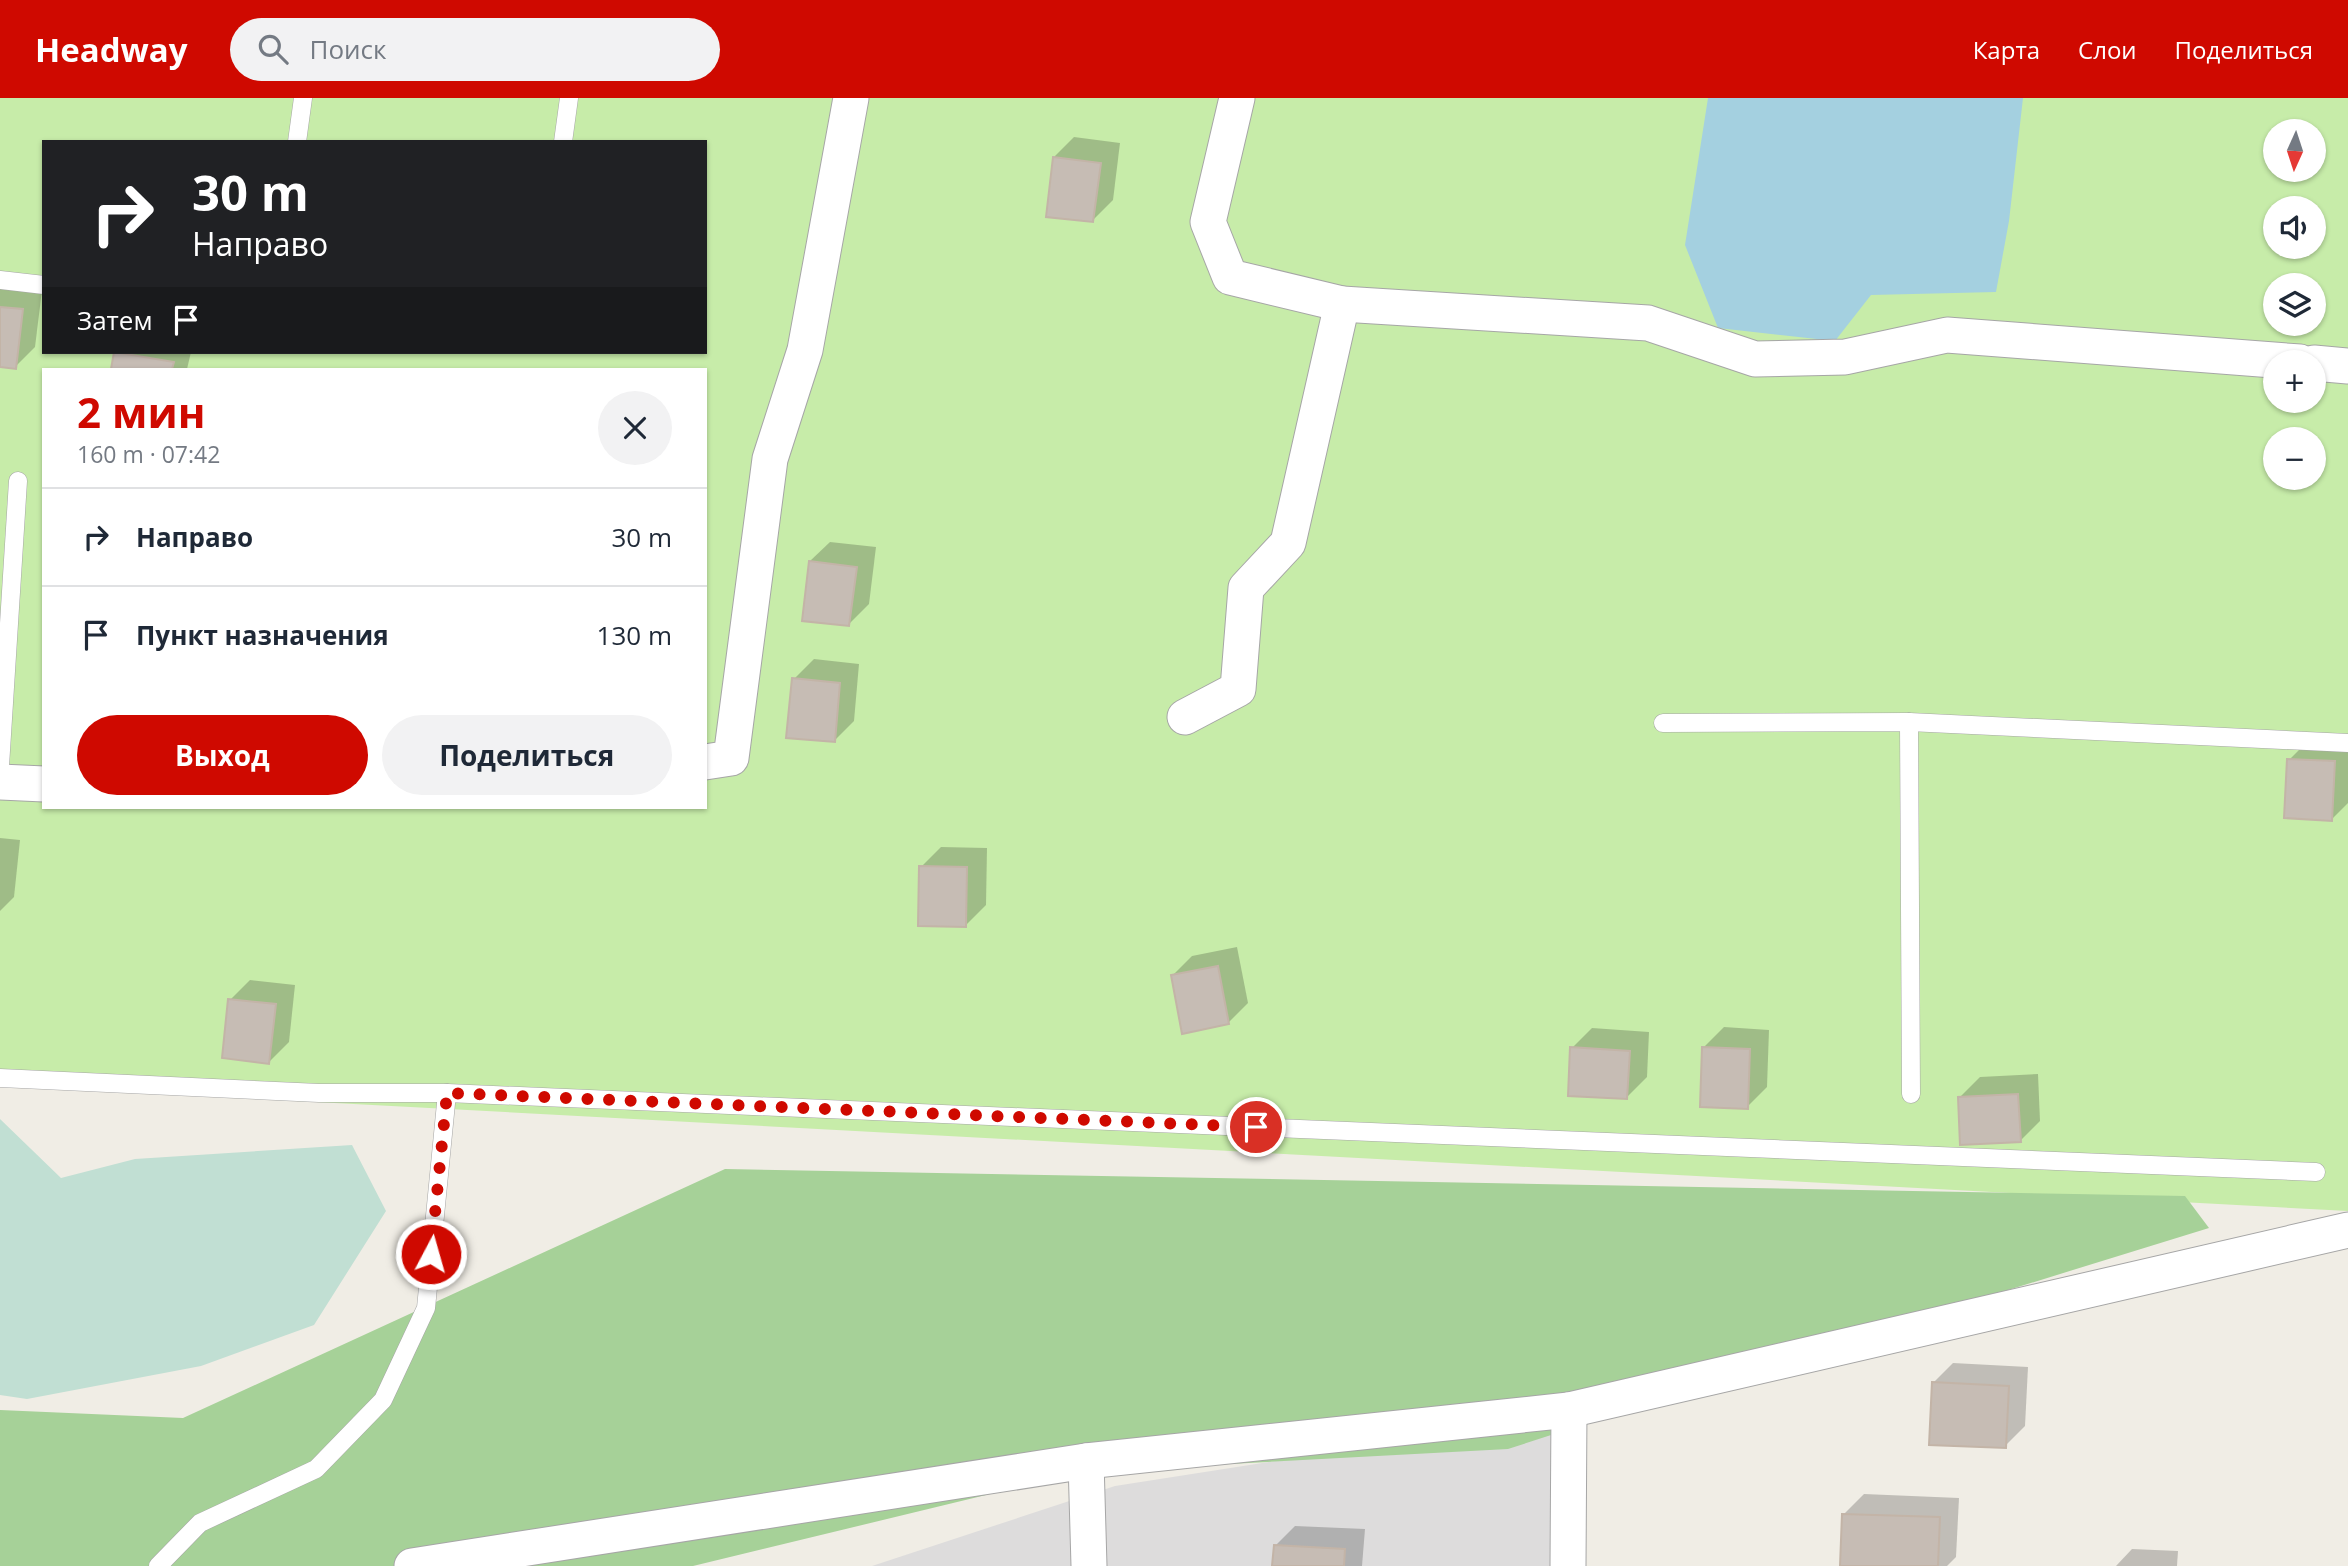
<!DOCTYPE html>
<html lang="ru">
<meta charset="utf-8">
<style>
body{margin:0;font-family:"Open Sans",sans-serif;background:#f2f2f3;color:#1f2937;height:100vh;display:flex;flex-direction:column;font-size:26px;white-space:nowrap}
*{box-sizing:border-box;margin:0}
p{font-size:23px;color:#747a83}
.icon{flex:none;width:38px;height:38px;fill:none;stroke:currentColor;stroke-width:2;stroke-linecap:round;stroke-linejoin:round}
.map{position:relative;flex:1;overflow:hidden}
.side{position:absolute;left:42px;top:270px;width:665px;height:441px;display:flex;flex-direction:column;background:#fff;border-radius:0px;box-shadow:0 2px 5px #0004}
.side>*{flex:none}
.guide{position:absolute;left:42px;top:42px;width:665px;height:214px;border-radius:0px;box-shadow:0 2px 5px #0004;background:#202124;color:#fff;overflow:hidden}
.needle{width:46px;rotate:183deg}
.tools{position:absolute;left:2263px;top:21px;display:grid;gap:14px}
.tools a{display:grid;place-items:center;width:63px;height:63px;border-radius:50%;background:#fff;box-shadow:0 2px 5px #0004;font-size:35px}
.pin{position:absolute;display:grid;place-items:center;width:60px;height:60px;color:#fff;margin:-30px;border:4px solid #fff;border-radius:50%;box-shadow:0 2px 7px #0007}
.me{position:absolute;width:77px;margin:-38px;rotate:6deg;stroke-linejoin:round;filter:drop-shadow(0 0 5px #0008)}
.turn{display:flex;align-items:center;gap:24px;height:147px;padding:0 35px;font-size:32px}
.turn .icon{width:91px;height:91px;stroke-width:2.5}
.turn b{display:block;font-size:49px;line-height:60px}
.then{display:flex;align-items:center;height:66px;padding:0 35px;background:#0003;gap:14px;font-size:26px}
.round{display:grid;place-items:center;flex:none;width:74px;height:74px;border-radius:37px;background:#f2f2f3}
.summary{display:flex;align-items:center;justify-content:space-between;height:119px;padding:0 35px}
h1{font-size:42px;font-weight:700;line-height:52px;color:#cf0900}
.cta{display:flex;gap:14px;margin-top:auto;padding:14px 35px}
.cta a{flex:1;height:80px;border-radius:42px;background:#cf0900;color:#fff;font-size:28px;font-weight:700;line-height:80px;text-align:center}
.cta a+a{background:#f2f2f3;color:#1f2937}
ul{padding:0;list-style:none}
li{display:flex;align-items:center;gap:21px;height:98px;padding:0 35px;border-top:2px solid #e0e1e3}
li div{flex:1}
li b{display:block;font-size:26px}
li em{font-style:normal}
header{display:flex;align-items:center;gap:42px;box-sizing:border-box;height:98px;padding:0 35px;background:#cf0900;color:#fff}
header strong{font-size:33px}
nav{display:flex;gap:38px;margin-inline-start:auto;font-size:24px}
.search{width:490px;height:63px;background:#f2f2f3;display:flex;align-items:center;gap:18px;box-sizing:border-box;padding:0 24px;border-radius:38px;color:#747a83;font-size:26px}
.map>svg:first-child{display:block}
.residential{fill:#dddcdc}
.grass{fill:#c7eca9;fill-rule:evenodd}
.forest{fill:#a6d198}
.wetland{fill:#c1dfd3}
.water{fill:#a4d0e0}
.shadow{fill:#0003}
.building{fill:#c6bcb4;stroke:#c3b4a7;stroke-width:2}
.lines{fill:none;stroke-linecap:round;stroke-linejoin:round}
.lane-casing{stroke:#a6a6a6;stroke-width:19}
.street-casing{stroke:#a6a6a6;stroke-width:37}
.lane{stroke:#fff;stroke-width:18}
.street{stroke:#fff;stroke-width:35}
.route{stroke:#cf0900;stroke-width:12;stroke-dasharray:0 21.6}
</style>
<header>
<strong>Headway</strong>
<div class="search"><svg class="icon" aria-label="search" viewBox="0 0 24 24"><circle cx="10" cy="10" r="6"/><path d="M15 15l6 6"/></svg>Поиск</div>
<nav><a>Карта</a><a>Слои</a><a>Поделиться</a></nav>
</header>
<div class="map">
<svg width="2348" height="1468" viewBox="0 0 2348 1468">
<rect width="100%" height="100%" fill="#f0ede5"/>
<!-- residential -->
<polygon class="residential" points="1581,1315 1581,1468 872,1468 1115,1388"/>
<!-- grass -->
<path class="grass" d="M0,0H2348V1113L0,987ZM2275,33H2314V72H2275ZM44,44H705V254H44ZM2275,110H2314V149H2275ZM2275,187H2314V226H2275ZM2275,264H2314V303H2275ZM44,271H705V709H44ZM2275,341H2314V380H2275Z"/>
<!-- forest -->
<polygon class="forest" points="725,1071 2185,1098 2209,1130 1817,1251 1508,1351 1081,1374 693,1468 0,1468 0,1312 183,1320"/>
<!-- wetland -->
<polygon class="wetland" points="0,1021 61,1080 135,1061 352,1047 386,1113 314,1227 201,1268 27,1301 0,1297"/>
<!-- water -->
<polygon class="water" points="1708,0 2023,0 2009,123 1996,194 1871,197 1835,243 1718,230 1685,147"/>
<!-- shadow -->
<g class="shadow">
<polygon points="1074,39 1120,45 1113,102 1093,122 1054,59"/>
<polygon points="0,187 42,192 35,249 15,269 0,267"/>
<polygon points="116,254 191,254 187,271 113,271"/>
<polygon points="830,444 876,449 869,506 849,526 810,463"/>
<polygon points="814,561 859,566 854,623 834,643 794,581"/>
<polygon points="2309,642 2348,644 2348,705 2332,721 2289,662"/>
<polygon points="0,740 20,742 14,799 0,813"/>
<polygon points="941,749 987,750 986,807 966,827 921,769"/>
<polygon points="1237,849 1248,905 1228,925 1172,878 1192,858"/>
<polygon points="250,882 295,887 289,944 269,964 230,902"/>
<polygon points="1724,929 1769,932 1767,989 1747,1009 1704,949"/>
<polygon points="1592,930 1649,934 1647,979 1627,999 1572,950"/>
<polygon points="2038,976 2040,1023 2020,1043 1960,999 1980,979"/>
<polygon points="1953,1265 2028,1269 2025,1328 2005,1348 1933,1285"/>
<polygon points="1864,1396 1959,1400 1956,1459 1947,1468 1842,1468 1844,1416"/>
<polygon points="1295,1428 1365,1431 1362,1468 1274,1468 1275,1448"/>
<polygon points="2132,1451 2178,1453 2177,1468 2116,1468"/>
</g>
<!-- building -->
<g class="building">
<polygon points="1053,59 1101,65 1093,124 1046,119"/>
<polygon points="0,209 23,211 16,271 0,269"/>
<polygon points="114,254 174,264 172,271 111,271"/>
<polygon points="809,463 857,469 849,528 802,523"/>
<polygon points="792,580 840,585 835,644 786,640"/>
<polygon points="2287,661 2335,663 2332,723 2284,720"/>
<polygon points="919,768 967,769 966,829 918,828"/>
<polygon points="1218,868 1229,926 1182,936 1171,877"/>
<polygon points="228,901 276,906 269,966 222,960"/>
<polygon points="1570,949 1630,953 1627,1001 1568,998"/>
<polygon points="1702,949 1750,951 1748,1011 1700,1009"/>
<polygon points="2018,996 2021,1044 1960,1047 1958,999"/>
<polygon points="1932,1284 2009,1288 2006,1350 1929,1347"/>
<polygon points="1842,1416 1940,1419 1938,1468 1840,1468"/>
<polygon points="1274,1447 1345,1451 1344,1468 1272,1468"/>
</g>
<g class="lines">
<!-- lane casing -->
<g class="lane-casing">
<g id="lane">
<polyline points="297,44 303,0"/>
<polyline points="563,44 569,0"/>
<polyline points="0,182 44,187"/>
<polyline points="1909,624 1911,996"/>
<polyline points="1663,625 1909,624 2348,645"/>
<polyline points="0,668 18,383"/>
<polyline points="0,980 319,995 447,995 2316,1074"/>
<polyline points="158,1468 200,1425 316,1371 383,1302 426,1210 447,995"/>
</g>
</g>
<!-- street casing -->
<g class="street-casing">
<g id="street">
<polyline points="1342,206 1648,225 1755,261 1845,259 1947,237 2300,264"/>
<polyline points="2314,265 2348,268"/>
<polyline points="1185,619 1238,591 1246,490 1288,445 1342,206 1230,179 1208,124 1237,0"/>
<polyline points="705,664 731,660 770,361 805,252 851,0"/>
<polyline points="0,684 44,686"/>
<polyline points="1086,1363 1089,1468"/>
<polyline points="412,1468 1086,1363 1569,1312 2348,1132"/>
<polyline points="1568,1468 1569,1312"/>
</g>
</g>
<!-- lane -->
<use href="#lane" class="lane"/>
<!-- street -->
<use href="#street" class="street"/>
</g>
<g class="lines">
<!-- route -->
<polyline class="route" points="431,1156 447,995 1256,1029"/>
</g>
</svg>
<div class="tools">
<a><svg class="needle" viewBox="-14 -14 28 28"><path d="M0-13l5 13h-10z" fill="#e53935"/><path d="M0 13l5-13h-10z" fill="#747a83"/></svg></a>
<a><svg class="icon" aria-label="sound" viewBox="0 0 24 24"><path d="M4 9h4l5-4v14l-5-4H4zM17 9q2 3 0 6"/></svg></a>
<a><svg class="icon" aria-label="layers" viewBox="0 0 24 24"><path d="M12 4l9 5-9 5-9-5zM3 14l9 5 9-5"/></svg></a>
<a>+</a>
<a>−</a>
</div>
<div class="pin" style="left:1256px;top:1029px;background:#d93025"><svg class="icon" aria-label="arrive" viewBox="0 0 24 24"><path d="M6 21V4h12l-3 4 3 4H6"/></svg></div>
<svg class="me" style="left:431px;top:1156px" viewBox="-20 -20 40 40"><circle r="17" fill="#cf0900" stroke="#fff" stroke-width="3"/><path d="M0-11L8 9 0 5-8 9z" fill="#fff"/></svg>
<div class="guide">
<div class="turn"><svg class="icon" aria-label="right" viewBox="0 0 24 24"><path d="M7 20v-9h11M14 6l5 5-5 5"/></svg><div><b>30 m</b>Направо</div></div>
<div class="then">Затем<svg class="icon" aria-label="arrive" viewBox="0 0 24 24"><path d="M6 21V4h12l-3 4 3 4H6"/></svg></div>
</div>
<section class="side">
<div class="summary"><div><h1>2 мин</h1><p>160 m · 07:42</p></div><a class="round"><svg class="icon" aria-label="close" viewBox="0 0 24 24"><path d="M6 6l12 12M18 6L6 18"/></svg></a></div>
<ul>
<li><svg class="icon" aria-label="right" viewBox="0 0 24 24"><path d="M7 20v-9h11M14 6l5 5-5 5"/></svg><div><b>Направо</b></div><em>30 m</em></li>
<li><svg class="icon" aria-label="arrive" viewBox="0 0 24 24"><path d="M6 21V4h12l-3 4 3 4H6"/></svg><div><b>Пункт назначения</b></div><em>130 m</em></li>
</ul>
<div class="cta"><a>Выход</a><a>Поделиться</a></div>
</section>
</div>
